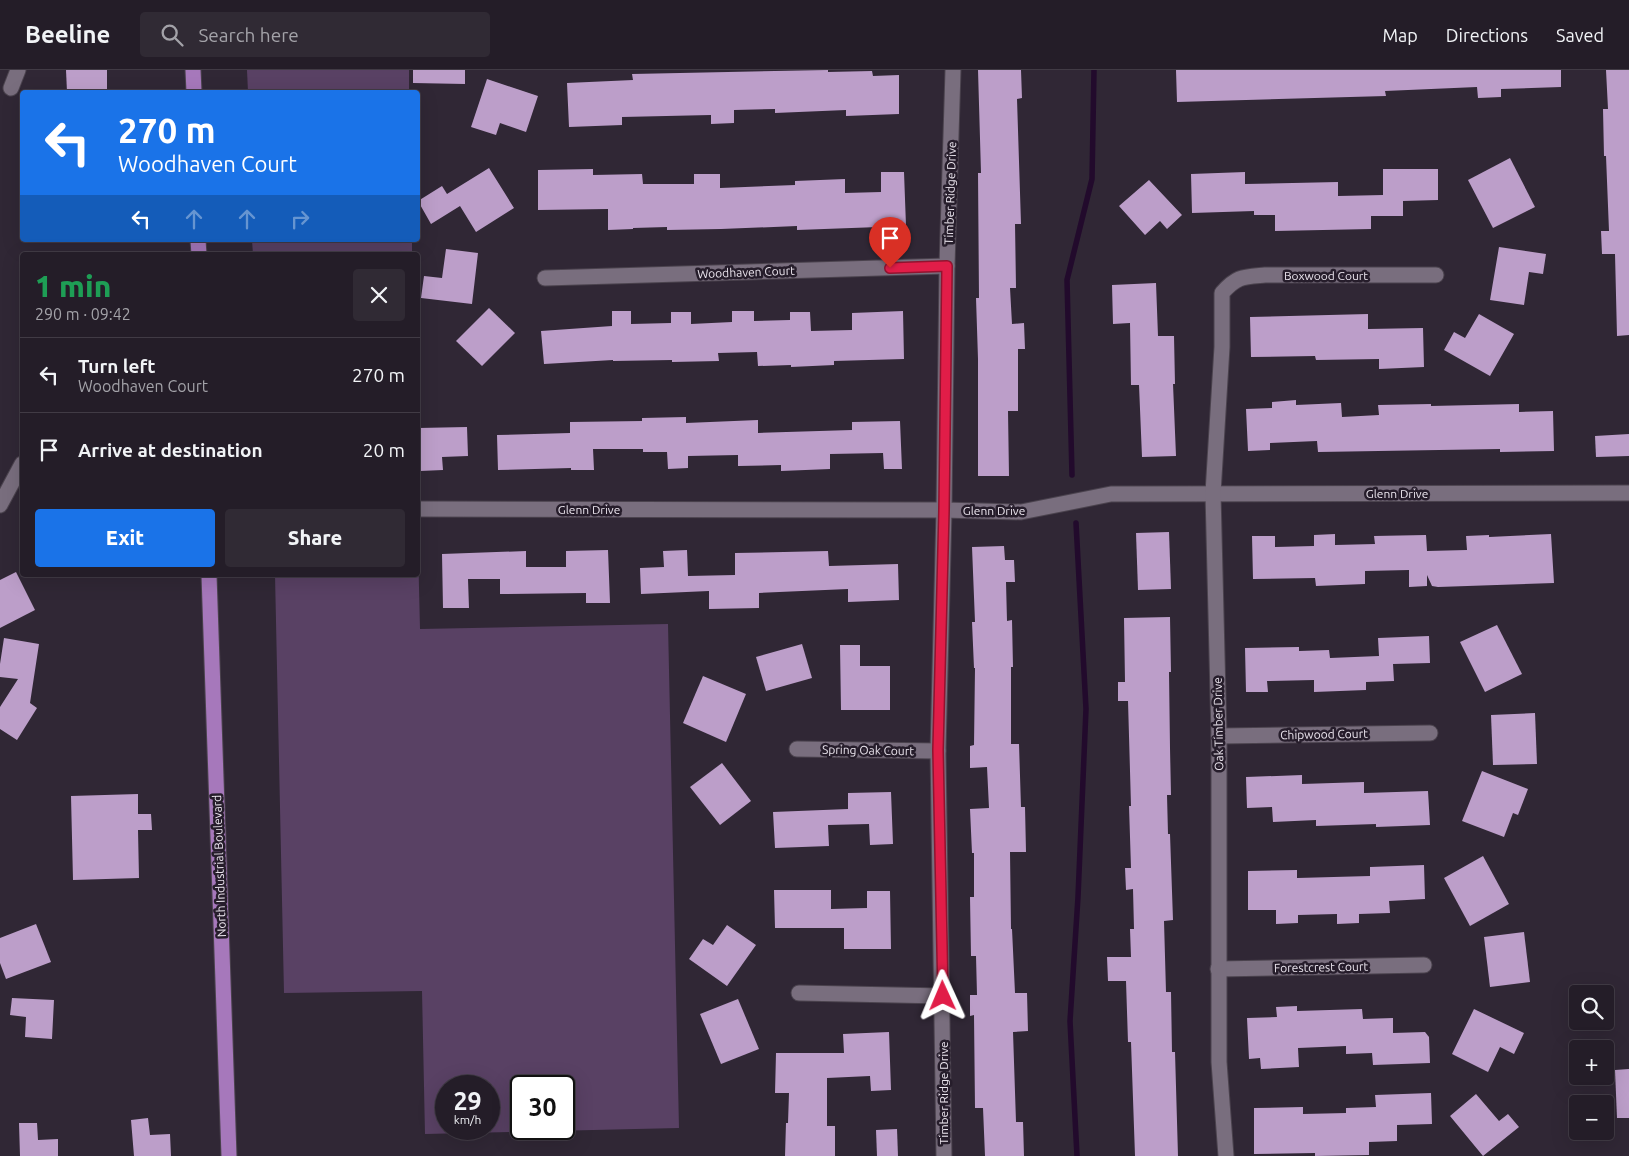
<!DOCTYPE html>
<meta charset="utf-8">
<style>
body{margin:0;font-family:Ubuntu,sans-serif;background:#302a34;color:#f1f3f6;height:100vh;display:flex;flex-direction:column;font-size:19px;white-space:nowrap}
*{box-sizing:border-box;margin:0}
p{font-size:16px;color:#a3a2a8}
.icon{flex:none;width:28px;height:28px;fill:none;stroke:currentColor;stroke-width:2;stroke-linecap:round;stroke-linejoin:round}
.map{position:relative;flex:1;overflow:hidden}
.drawer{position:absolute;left:20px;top:182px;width:400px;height:325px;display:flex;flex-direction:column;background:#241d28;border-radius:5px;box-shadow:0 5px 20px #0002,0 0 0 1px #413b45}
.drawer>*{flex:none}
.top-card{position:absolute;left:20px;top:20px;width:400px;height:152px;border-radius:5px;box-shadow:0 5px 20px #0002,0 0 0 1px #413b45;background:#1a73e8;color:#fff;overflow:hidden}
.tools{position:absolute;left:1569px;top:915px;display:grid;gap:10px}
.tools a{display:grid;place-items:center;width:45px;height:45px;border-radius:5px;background:#241d28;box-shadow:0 5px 20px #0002,0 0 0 1px #413b45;font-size:25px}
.speed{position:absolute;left:435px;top:1005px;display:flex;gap:10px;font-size:25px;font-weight:700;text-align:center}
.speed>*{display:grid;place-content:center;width:65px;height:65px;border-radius:50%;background:#241d28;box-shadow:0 5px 20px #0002,0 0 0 1px #413b45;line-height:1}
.speed small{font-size:12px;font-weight:400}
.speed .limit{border:2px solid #111;border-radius:8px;background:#fff;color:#111}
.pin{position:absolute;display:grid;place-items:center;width:42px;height:42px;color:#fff;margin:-51px -21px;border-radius:50% 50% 50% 0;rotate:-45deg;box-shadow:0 0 5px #0007}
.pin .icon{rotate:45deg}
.me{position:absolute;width:55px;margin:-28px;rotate:359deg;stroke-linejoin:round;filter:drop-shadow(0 0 4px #0008)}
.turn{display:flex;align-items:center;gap:18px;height:105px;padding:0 15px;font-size:22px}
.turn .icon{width:65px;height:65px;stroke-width:2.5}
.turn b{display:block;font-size:35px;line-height:42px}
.lanes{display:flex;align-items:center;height:48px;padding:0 15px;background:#0003;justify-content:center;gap:25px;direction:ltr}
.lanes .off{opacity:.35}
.round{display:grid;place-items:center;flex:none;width:52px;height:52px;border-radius:5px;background:#302a34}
.overview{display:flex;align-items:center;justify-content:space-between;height:85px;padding:0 15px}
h1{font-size:30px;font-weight:800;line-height:38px;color:#1e9e55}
.action{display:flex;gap:10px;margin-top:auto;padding:10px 15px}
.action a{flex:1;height:58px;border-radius:5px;background:#1a73e8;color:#fff;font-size:20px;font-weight:800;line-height:58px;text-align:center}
.action a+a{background:#302a34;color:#f1f3f6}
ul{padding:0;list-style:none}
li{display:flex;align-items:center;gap:15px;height:75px;padding:0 15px;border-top:1px solid #413b45}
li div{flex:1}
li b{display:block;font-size:19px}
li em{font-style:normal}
header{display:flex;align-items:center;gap:30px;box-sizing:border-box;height:70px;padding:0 25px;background:#241d28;border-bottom:1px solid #413b45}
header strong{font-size:24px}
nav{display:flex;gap:28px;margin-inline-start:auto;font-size:18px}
.search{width:350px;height:45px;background:#302a34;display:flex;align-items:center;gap:12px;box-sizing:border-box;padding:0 18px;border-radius:5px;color:#a3a2a8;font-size:19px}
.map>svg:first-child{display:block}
.green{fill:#594164;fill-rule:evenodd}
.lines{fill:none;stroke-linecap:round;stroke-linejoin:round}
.stream{stroke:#220a2c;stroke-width:5.5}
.building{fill:#bc9ec9}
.minor-casing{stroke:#4b434e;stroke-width:17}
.primary-casing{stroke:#4b434e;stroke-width:17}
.minor{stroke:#796e7e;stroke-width:15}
.primary{stroke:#a678bb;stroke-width:15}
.route-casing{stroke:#92132f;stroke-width:12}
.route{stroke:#e11d48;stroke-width:9}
.labels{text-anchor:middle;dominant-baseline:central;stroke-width:5;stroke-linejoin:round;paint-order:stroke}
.street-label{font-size:12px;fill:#ebe5ee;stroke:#261d2b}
</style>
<header>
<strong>Beeline</strong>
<div class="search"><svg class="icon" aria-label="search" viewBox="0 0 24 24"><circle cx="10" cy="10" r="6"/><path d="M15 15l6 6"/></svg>Search here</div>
<nav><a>Map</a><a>Directions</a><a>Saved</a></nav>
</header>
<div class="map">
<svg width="1629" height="1086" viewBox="0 0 1629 1086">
<rect width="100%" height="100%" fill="#302735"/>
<!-- green -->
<g class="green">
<polygon points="247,0 409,0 409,22 248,22"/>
<polygon points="252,170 412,170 412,185 253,185"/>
<path d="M418,476L420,559L668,554L679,1058L425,1064L422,921L284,923L275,505H418ZM446,1016H489V1059H446ZM521,1016H564V1059H521Z"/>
</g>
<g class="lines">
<!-- stream -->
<g class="stream">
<polyline points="1072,405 1067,210 1092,109 1094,0"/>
<polyline points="1076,453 1086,639 1078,827 1070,951 1077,1086"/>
</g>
</g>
<!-- building -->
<g class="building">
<polygon points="66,0 107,0 107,22 67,22"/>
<polygon points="413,0 465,0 465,14 413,13"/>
<polygon points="828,0 828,2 872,1 873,6 899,5 899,44 846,46 846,40 775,43 775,39 734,40 734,53 711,54 711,45 622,47 622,55 569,57 567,13 633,10 632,4"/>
<polygon points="978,0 1021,0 1022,28 1017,29 1021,154 1015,154 1016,218 1010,218 1012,254 1024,253 1025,279 1018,279 1018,341 1008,341 1009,406 978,406 978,289 976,228 979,228 978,103 981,103"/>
<polygon points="1176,0 1561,0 1561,17 1501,19 1501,27 1478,28 1477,17 1385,21 1386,26 1177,32"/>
<polygon points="1606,0 1629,0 1629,265 1617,266 1615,184 1602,184 1601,161 1609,161 1606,86 1604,86 1603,39 1608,39"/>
<polygon points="487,9 538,26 526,62 500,53 496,65 471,57"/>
<polygon points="1510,88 1535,137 1493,158 1468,110"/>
<polygon points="489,98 514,138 476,162 460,136 431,154 418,131 442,116 447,124"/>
<polygon points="593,99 593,105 642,104 643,114 694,114 694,104 720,104 720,118 795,115 795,111 845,109 845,123 881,122 881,102 904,102 906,156 797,160 797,156 721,159 667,160 667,157 633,158 633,159 608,160 608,139 538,140 538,100"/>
<polygon points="1383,99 1438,99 1438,130 1403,131 1403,146 1371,146 1371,159 1275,161 1275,145 1254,145 1254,141 1192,143 1191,104 1245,102 1245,114 1338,112 1338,126 1383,125"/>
<polygon points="1149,110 1182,145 1167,159 1160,151 1145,165 1119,136"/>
<polygon points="1499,177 1546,184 1543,204 1529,202 1524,235 1490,230"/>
<polygon points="446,179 478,183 472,234 421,228 424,206 442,208"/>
<polygon points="1156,213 1158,266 1174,266 1175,314 1173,314 1176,386 1142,387 1139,315 1131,315 1130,253 1113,254 1112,215"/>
<polygon points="489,238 515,263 482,296 456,271"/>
<polygon points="612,241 631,241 631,254 671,253 671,242 691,242 691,254 732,252 732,241 754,241 754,251 790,250 790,242 810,242 811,261 852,260 852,243 903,241 904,289 834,291 834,295 791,297 791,295 758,296 757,282 718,283 719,291 672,292 672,290 613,291 613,290 544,294 541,261 612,256"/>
<polygon points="1368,244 1368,259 1423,258 1424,297 1379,299 1379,289 1316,290 1315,286 1251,287 1250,247"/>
<polygon points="1479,244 1514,264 1490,306 1444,280 1454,262 1465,268"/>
<polygon points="1296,330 1296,335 1341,333 1342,347 1379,345 1378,335 1431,334 1431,336 1519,334 1519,342 1553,341 1554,381 1500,382 1500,379 1318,382 1317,371 1270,373 1270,380 1248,381 1246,339 1272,338 1272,332"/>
<polygon points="686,347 686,353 758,350 758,363 852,360 852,352 900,351 902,399 884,399 883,383 830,384 830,399 781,401 781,395 738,396 738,385 688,386 688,398 668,399 667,382 643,382 643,379 593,379 594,400 571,400 571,398 498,400 497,365 570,363 570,352 642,351 642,348"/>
<polygon points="467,357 468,386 442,387 443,400 420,401 418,358"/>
<polygon points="1629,364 1629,386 1596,387 1595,366"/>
<polygon points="1169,462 1171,519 1138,520 1136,463"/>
<polygon points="1335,464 1335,475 1375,474 1374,466 1426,465 1427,481 1467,480 1466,466 1489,465 1489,467 1551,464 1554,513 1438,517 1432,516 1427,505 1427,516 1409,517 1409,500 1365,501 1365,514 1316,516 1315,508 1253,509 1252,466 1275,466 1275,477 1314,476 1314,465"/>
<polygon points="1004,476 1005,490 1014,490 1015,512 1006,512 1007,551 1012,550 1013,597 1011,597 1011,674 1019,674 1021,737 1025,737 1026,782 1010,782 1011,859 1012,859 1015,923 1027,923 1028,961 1013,962 1016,1052 1023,1052 1024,1086 985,1086 983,1038 975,1038 974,945 970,946 970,925 977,925 976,886 971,886 970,827 974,827 974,783 972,783 970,739 989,738 987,697 970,698 970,676 974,675 975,598 974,598 972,552 975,552 972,477"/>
<polygon points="608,480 610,533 586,533 586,523 500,524 500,509 468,509 469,538 443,538 442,484 526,481 526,497 566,497 566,481"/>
<polygon points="687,480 688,506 735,505 735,483 828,481 829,496 898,494 899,530 848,532 848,519 759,523 759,538 709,539 709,521 641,524 640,498 664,497 663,481"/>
<polygon points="16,502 35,540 0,558 0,510"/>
<polygon points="1170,547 1171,602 1169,602 1170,678 1171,725 1167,725 1168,764 1170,764 1173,850 1164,851 1166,922 1171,922 1172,982 1175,982 1178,1086 1135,1086 1131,972 1128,972 1126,911 1108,911 1107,887 1131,887 1130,859 1134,859 1133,819 1126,820 1125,798 1131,798 1129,736 1131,736 1128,631 1118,631 1118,612 1125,612 1124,548"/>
<polygon points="1497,555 1522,604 1485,622 1460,572"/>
<polygon points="1429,566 1430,593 1393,594 1394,611 1366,612 1366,620 1314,622 1314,610 1267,611 1268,622 1246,622 1245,578 1299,577 1299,581 1329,580 1330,588 1379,586 1378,568"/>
<polygon points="4,568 39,574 30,633 37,638 17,670 0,659 0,637 18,609 0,607 0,594"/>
<polygon points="802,574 812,608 766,621 756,587"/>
<polygon points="840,575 860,575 860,596 890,596 890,640 841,640"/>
<polygon points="703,606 746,624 726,672 683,653"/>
<polygon points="1535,643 1537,694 1493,695 1491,645"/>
<polygon points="722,693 751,731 720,755 690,717"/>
<polygon points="1482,701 1528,719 1518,745 1513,743 1504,767 1462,751"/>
<polygon points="1302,705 1302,714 1364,712 1364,723 1428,721 1430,755 1376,757 1376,754 1316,756 1316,750 1273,752 1272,737 1247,738 1246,707"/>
<polygon points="891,722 893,774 870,775 869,754 828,755 829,776 775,778 773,742 848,739 848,723"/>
<polygon points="138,724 138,744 151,744 152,760 138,760 139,808 73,810 71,726"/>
<polygon points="1483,786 1509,834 1470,856 1444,808"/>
<polygon points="1424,795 1425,829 1389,831 1390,843 1359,844 1359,853 1337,854 1337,844 1298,845 1298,853 1276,854 1276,840 1248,840 1248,801 1297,800 1297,808 1370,806 1370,797"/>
<polygon points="774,820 831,820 831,839 867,838 867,821 890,821 891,879 844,879 844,858 775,858"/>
<polygon points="36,854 51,892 6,909 0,893 0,868"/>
<polygon points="727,855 756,875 727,916 689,889 703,869 713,875"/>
<polygon points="1524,862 1530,912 1490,917 1484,867"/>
<polygon points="12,928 54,930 52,969 25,967 26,947 10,945"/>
<polygon points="738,929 759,979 721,994 700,944"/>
<polygon points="1297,936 1297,941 1362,939 1363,949 1393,948 1393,963 1425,962 1429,967 1430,993 1373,995 1372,983 1346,984 1346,976 1298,978 1299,997 1261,999 1260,988 1249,989 1247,948 1277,947 1276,937"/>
<polygon points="1474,939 1524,963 1514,984 1500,977 1488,1002 1452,984"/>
<polygon points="889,962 891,1020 871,1021 870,1006 827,1008 827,1056 835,1056 835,1086 785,1086 786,1053 788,1053 789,1023 775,1023 776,983 844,983 843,964"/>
<polygon points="1629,999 1629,1048 1617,1048 1615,1000"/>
<polygon points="1431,1023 1432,1054 1397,1055 1397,1071 1369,1072 1369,1085 1315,1086 1315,1083 1254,1084 1254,1038 1303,1037 1303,1044 1346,1043 1346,1038 1376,1037 1375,1025"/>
<polygon points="1476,1024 1499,1051 1508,1044 1519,1057 1483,1086 1450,1046"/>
<polygon points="148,1048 150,1065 170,1064 171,1086 134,1086 131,1050"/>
<polygon points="19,1053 37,1053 38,1070 58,1069 58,1086 20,1086"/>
<polygon points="897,1059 898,1086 877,1086 876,1060"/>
</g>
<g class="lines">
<!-- minor casing -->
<g class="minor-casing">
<g id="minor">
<polyline points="11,18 18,0"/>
<polyline points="545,208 947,196"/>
<polyline points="0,435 22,394"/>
<polyline points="418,439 944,440 1021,442 1111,424 1629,423"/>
<polyline points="1219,666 1430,663"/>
<polyline points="797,679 938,681"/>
<polyline points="1218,899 1424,895"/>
<polyline points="799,923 943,926"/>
<polyline points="944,1086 938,681 944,440 947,196 953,0"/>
<path d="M1226,1086L1219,992V666L1213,423L1222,277V223C1237,206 1243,207 1265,205H1436"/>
</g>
</g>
<!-- primary casing -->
<g class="primary-casing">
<g id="primary">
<polyline points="193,0 194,22"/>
<polyline points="198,170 199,185"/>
<polyline points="209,505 229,1086"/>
</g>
</g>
<!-- minor -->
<use href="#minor" class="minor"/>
<!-- primary -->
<use href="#primary" class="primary"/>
</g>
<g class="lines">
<!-- route casing -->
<g class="route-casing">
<polyline id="route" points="890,198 947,196 944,440 938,680 943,926"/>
</g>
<!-- route -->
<use href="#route" class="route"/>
</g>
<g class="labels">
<!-- street labels -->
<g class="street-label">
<text transform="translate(950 123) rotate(-88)">Timber Ridge Drive</text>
<text transform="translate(746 202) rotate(-2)">Woodhaven Court</text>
<text x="1326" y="205">Boxwood Court</text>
<text x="1397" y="423">Glenn Drive</text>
<text x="589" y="439">Glenn Drive</text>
<text x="994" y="440">Glenn Drive</text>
<text transform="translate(1218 654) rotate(-91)">Oak Timber Drive</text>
<text transform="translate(1324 664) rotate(-1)">Chipwood Court</text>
<text transform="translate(868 680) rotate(1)">Spring Oak Court</text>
<text transform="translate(219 796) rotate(-92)">North Industrial Boulevard</text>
<text transform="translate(1321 897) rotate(-1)">Forestcrest Court</text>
<text transform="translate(943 1023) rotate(-90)">Timber Ridge Drive</text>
</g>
</g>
</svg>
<div class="tools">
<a><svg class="icon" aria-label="search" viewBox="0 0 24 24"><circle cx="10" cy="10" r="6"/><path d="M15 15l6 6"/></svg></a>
<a>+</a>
<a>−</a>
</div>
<div class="speed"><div>29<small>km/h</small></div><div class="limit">30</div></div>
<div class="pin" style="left:890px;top:198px;background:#d93025"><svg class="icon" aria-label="arrive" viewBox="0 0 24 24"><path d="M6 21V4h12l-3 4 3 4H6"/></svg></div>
<svg class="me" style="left:943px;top:926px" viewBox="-20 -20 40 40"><path d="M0-17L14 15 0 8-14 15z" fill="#e11d48" stroke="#fff" stroke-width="4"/></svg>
<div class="top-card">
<div class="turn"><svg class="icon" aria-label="left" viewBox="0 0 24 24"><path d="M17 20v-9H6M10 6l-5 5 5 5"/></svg><div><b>270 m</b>Woodhaven Court</div></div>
<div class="lanes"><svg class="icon" aria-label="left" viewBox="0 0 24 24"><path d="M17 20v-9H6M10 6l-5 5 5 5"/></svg><svg class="icon off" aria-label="ahead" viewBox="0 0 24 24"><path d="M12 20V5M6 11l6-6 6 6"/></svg><svg class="icon off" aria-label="ahead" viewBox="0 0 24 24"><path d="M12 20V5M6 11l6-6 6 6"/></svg><svg class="icon off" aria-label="right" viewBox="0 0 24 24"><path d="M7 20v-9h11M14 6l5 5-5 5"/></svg></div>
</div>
<section class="drawer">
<div class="overview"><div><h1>1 min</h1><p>290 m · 09:42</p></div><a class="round"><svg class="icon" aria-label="close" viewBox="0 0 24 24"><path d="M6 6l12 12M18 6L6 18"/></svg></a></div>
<ul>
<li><svg class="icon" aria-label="left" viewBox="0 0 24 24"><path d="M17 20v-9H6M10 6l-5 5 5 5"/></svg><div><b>Turn left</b><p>Woodhaven Court</p></div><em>270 m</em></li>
<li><svg class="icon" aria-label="arrive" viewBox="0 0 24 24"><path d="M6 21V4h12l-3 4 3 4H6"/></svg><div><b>Arrive at destination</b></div><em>20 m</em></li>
</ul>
<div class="action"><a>Exit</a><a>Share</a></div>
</section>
</div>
